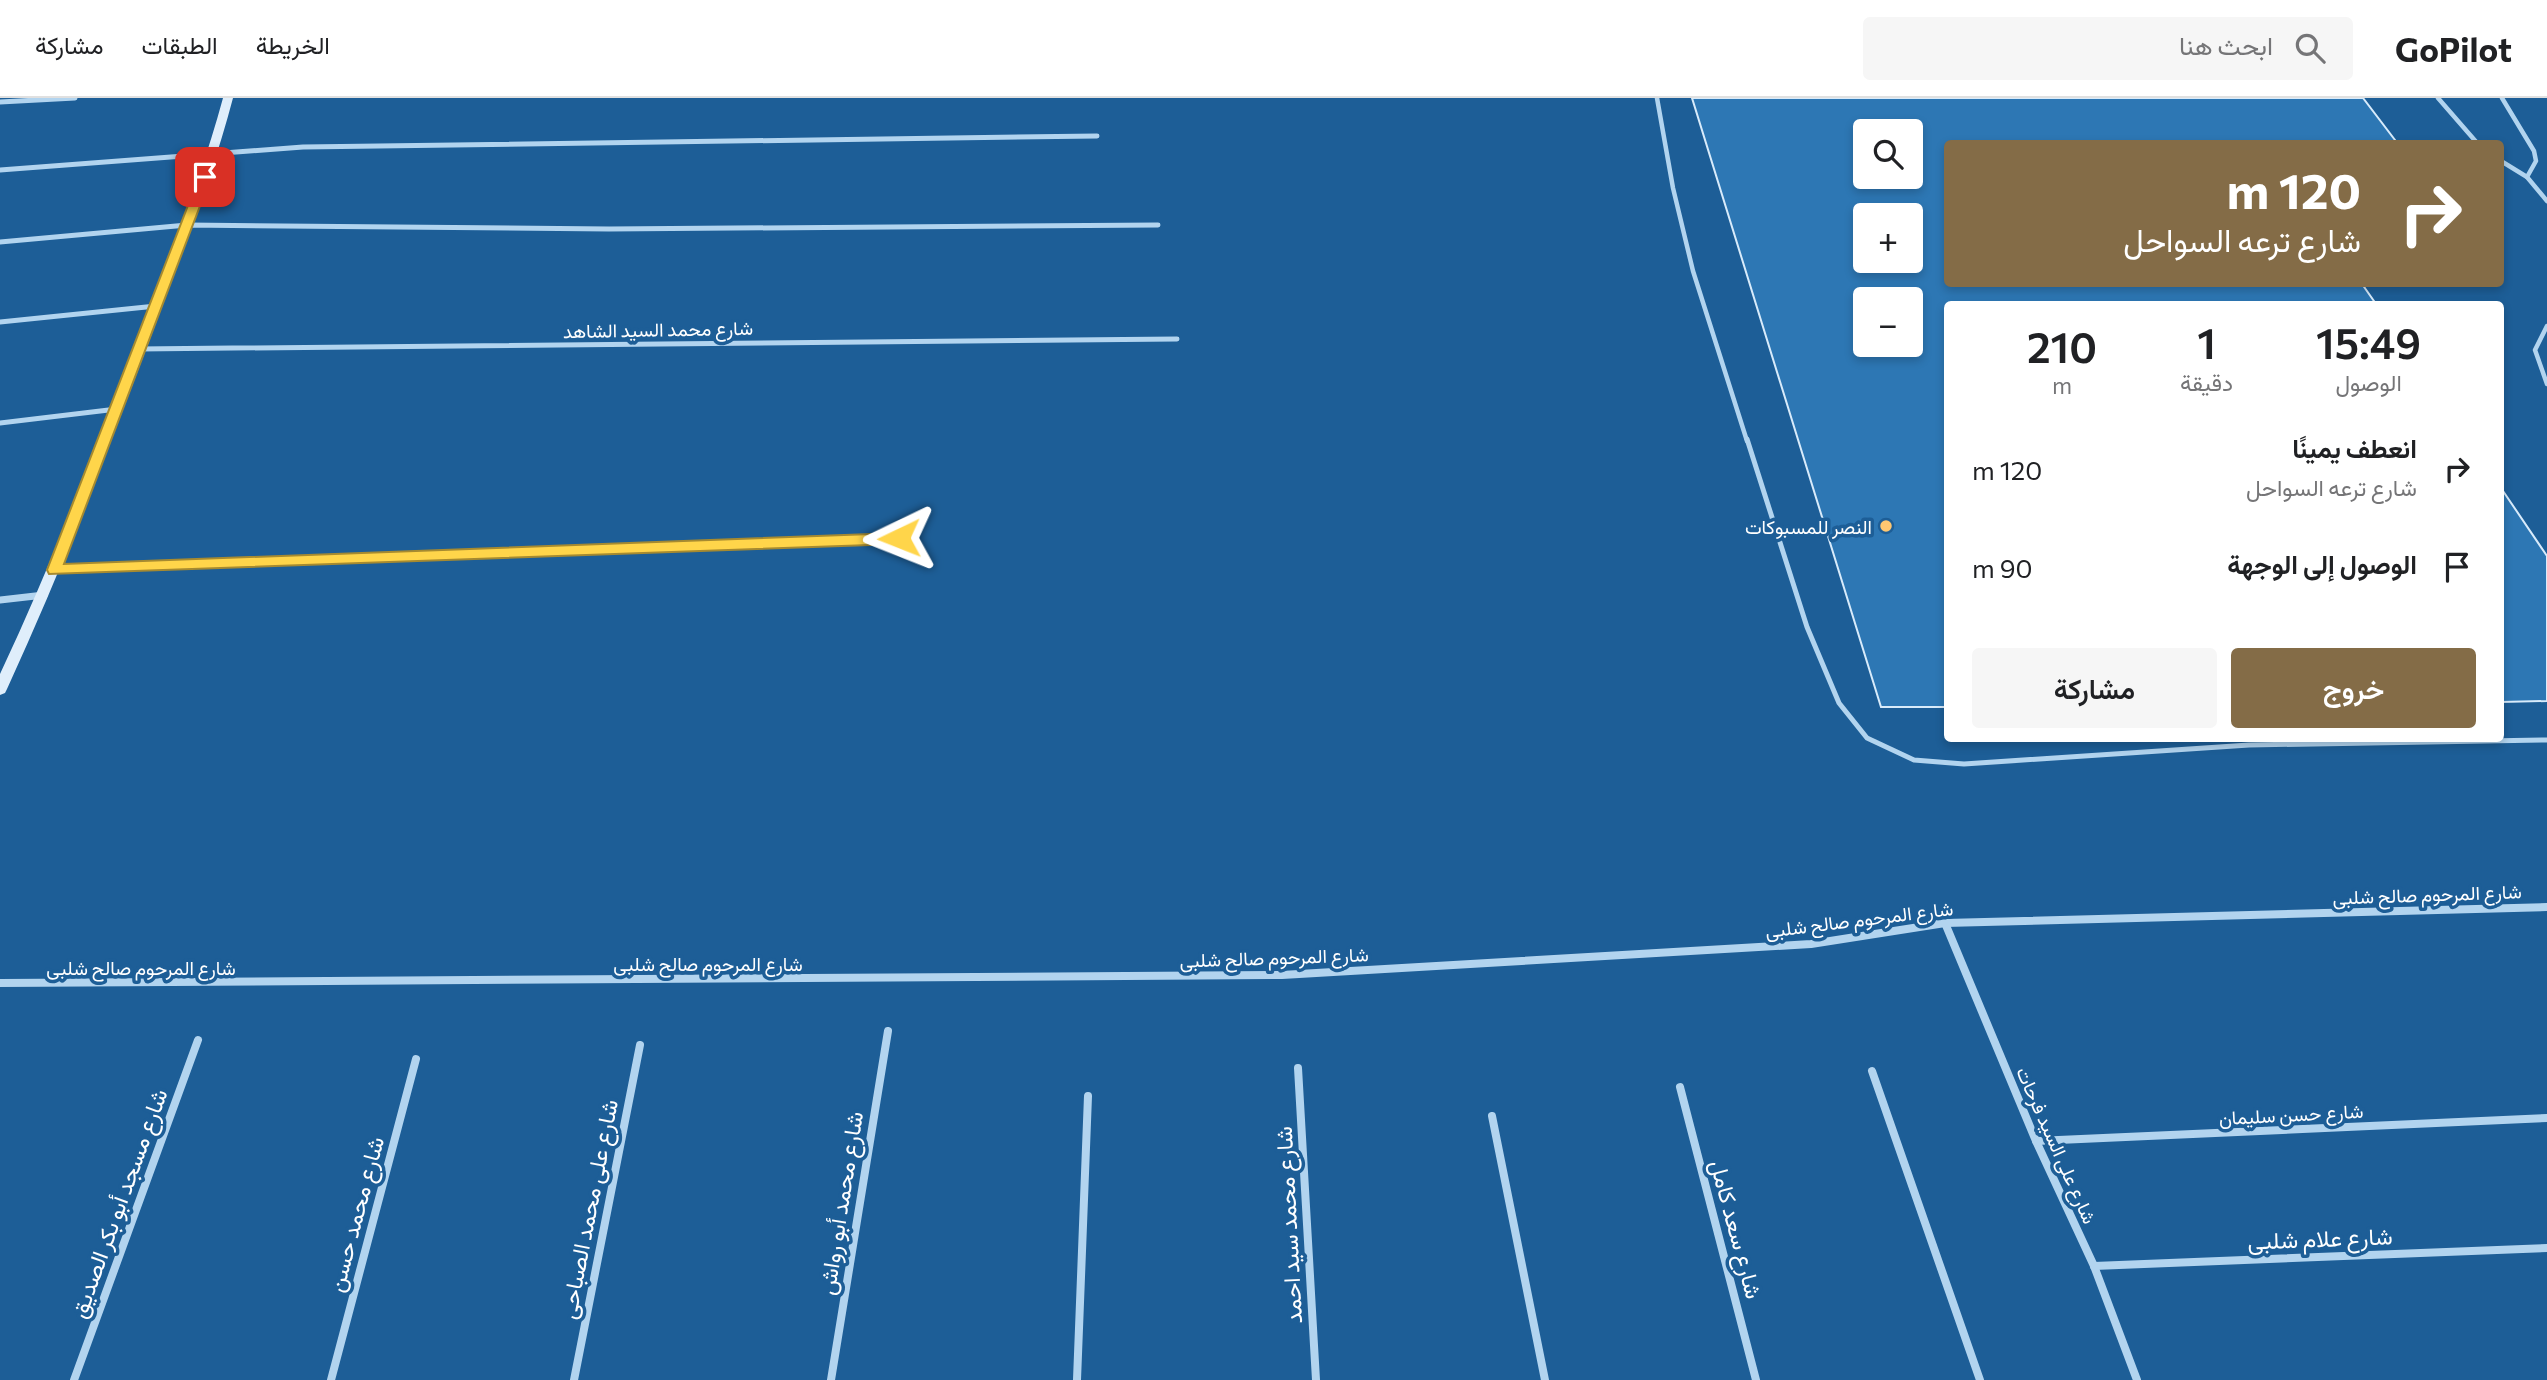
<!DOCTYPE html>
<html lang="ar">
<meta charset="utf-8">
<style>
body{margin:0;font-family:Commissioner,Vazirmatn,sans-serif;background:#f6f6f6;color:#202124;direction:rtl;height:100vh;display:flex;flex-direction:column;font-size:26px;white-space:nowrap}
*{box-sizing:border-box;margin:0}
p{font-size:23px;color:#757577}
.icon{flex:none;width:38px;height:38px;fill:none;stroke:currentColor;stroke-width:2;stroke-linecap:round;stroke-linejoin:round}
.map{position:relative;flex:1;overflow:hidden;direction:ltr}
.details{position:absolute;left:1944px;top:203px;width:560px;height:441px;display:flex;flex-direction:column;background:#fff;border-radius:7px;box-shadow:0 4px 10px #0003;direction:rtl}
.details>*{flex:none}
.hud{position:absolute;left:1944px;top:42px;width:560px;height:147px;border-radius:7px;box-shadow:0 4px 10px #0003;direction:rtl;background:#846c47;color:#fff;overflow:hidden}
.tools{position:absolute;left:1853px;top:21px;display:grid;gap:14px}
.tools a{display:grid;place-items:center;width:70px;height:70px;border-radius:7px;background:#fff;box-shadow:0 4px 10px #0003;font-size:35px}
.pin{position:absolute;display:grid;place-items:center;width:60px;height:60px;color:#fff;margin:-30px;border-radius:14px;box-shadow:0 4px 10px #0006}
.me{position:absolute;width:77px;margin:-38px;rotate:268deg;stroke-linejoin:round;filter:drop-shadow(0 0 5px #0008)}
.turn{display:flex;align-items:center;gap:24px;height:147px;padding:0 28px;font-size:32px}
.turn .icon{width:91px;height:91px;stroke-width:2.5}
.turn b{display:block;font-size:49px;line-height:60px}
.eta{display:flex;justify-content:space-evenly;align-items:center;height:119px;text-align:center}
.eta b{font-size:42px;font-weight:600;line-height:49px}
.primary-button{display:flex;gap:14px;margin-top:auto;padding:14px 28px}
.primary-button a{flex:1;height:80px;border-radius:7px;background:#846c47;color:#fff;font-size:28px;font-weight:600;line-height:80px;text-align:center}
.primary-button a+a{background:#f6f6f6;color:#202124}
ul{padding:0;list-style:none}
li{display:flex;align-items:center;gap:21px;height:98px;padding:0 28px}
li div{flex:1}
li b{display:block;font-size:26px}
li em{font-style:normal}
header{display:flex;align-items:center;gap:42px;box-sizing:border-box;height:98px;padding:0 35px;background:#fff;border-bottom:2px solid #e0e0e0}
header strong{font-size:33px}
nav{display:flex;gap:38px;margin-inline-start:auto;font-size:24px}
.search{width:490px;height:63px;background:#f6f6f6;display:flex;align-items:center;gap:18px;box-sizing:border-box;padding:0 24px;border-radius:7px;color:#757577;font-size:26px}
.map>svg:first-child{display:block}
.building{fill:#2d77b4;stroke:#d8ebfb;stroke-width:2;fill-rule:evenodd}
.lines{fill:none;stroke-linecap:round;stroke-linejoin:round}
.service-far1{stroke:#b2d4ef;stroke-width:4.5}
.service{stroke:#b2d4ef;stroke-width:5}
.minor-far2{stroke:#b2d4ef;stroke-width:5}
.minor-far1{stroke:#b2d4ef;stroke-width:7}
.minor{stroke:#b2d4ef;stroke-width:8}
.secondary{fill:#dfeefb;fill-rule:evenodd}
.route{fill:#ffd54a;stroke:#a68a30;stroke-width:2}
.poi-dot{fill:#fec771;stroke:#1d5e97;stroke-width:2.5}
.labels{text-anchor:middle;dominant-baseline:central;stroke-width:7;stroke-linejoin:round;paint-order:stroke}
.street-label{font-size:19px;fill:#fff;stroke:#1d5e97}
.poi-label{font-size:19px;fill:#fff;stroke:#1d5e97;text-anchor:end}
.near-street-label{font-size:23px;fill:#fff;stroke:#1d5e97}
</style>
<header>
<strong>GoPilot</strong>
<div class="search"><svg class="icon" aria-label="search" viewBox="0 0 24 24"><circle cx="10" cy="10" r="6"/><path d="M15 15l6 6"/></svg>ابحث هنا</div>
<nav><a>الخريطة</a><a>الطبقات</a><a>مشاركة</a></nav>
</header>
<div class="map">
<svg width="2547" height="1282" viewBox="0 0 2547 1282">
<rect width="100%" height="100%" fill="#1d5e97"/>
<!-- building -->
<g class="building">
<path d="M1692,0H2363L2398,46H1948V186H2362L2376,206H1948V609H1881ZM1866,33H1911V79H1866ZM1866,117H1911V163H1866ZM1866,201H1911V247H1866Z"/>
<polygon points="2501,390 2547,458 2547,603 2501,604"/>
</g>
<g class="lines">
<!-- service-far1 -->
<g class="service-far1">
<polyline points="1657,0 1673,90 1693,173 1747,343"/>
<polyline points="2438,0 2478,46"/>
<polyline points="2502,0 2534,53 2536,63 2527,79"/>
<polyline points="2501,63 2527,79 2547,103"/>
<polyline points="2547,228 2535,252 2547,286"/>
</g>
<!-- service -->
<polyline class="service" points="1747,341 1807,529 1839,605 1867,640 1914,662 1964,666 2249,647 2547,642"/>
<!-- minor-far2 -->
<g class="minor-far2">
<polyline points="0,4 75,0"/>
<polyline points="0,72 303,49 1097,38"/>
<polyline points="0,144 187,127 609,131 1158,127"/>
<polyline points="0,224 156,208"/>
<polyline points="139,251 1177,241"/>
<polyline points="0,325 117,311"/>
</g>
<!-- minor-far1 -->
<g class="minor-far1">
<polyline points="54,472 899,441"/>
<polyline points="0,502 44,497"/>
</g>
<!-- minor -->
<g class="minor">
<polyline points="1945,825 2036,1043 2094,1168 2137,1282"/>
<polyline points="0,885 1282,877 1811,846 1945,825 2547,809"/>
<polyline points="1298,970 1316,1282"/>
<polyline points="1872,973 1980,1282"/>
<polyline points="1680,989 1756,1282"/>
<polyline points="1492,1018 1545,1282"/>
<polyline points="2036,1043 2547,1020"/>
<polyline points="2094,1168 2547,1150"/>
<polyline points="74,1282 198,942"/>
<polyline points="331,1282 416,961"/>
<polyline points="574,1282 640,947"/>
<polyline points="831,1282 888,933"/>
<polyline points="1077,1282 1088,998"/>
</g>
<!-- secondary -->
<path class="secondary" d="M223,0H233C211,84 178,165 148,246C104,362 59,478 7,591L5,595L0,597V576C49,472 91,364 132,256C165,171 199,88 223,0Z"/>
</g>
<!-- route -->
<polygon class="route" points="205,75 211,79 64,466 899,435 906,440 899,446 49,476 47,472 199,79"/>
<!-- markers -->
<circle class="poi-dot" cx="1886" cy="428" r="7"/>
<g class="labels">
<!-- street labels -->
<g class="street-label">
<text transform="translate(658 231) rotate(-1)">شارع محمد السيد الشاهد</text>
<text transform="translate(2427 796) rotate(-2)">شارع المرحوم صالح شلبى</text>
<text transform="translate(1859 821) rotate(-7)">شارع المرحوم صالح شلبى</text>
<text transform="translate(1274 859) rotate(-2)">شارع المرحوم صالح شلبى</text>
<text x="708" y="865">شارع المرحوم صالح شلبى</text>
<text x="141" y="869">شارع المرحوم صالح شلبى</text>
<text transform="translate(2291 1016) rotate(-3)">شارع حسن سليمان</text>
<text transform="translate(2057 1047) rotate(66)">شارع على السيد فرحات</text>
</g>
<!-- poi labels -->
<g class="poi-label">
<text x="1872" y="428">النصر للمسبوكات</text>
</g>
<!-- near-street labels -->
<g class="near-street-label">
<text transform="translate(118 1105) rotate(-70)">شارع مسجد أبو بكر الصديق</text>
<text transform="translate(840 1105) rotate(-81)">شارع محمد أبو رواش</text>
<text transform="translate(588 1111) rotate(-79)">شارع على محمد الصباحى</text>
<text transform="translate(355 1116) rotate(-75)">شارع محمد حسن</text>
<text transform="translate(1288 1127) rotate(-93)">شارع محمد سيد احمد</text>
<text transform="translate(1737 1131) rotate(75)">شارع سعد كامل</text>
<text transform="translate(2320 1140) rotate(-2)">شارع علام شلبى</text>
</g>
</g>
</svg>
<div class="tools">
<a><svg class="icon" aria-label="search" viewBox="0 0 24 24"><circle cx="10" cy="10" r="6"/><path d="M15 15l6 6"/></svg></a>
<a>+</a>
<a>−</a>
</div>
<div class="pin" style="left:205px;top:79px;background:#d93025"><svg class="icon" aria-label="arrive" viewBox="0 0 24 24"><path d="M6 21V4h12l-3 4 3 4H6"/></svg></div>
<svg class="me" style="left:899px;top:440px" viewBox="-20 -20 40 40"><path d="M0-17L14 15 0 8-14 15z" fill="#ffd54a" stroke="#fff" stroke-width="4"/></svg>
<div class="hud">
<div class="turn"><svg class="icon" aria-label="right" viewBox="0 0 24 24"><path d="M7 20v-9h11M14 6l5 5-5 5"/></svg><div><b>120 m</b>شارع ترعه السواحل</div></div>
</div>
<section class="details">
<div class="eta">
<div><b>15:49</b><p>الوصول</p></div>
<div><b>1</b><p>دقيقة</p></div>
<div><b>210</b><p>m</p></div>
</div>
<ul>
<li><svg class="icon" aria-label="right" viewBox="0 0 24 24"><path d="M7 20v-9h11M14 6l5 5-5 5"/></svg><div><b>انعطف يمينًا</b><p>شارع ترعه السواحل</p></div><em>120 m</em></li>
<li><svg class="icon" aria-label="arrive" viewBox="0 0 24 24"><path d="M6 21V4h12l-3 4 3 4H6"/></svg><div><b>الوصول إلى الوجهة</b></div><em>90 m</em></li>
</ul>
<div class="primary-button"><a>خروج</a><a>مشاركة</a></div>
</section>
</div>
